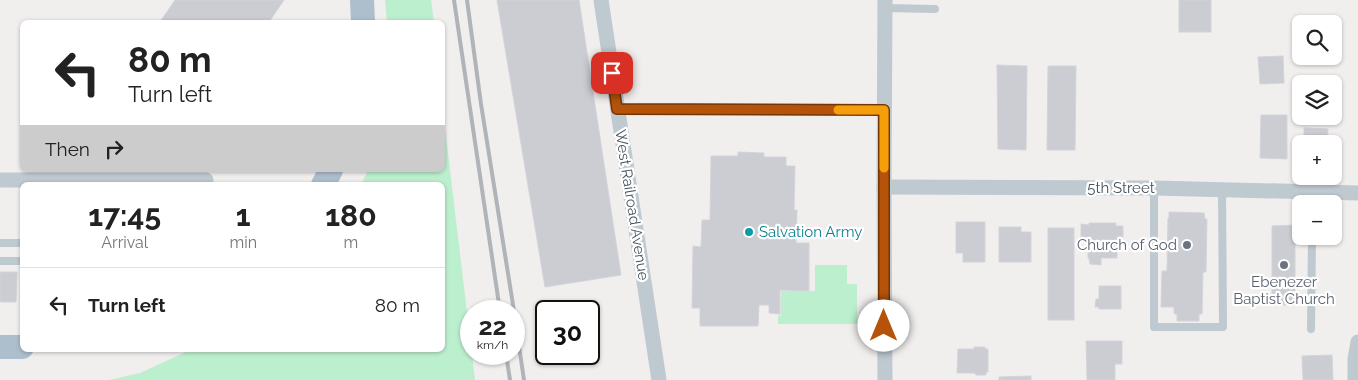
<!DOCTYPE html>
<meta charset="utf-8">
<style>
body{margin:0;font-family:Raleway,sans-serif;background:#f2f2f2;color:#222;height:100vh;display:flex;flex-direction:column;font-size:19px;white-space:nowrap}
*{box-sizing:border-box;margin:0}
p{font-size:16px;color:#767676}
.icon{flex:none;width:28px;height:28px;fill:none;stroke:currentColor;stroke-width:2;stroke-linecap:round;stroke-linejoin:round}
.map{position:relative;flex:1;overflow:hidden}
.panel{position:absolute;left:20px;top:182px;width:425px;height:170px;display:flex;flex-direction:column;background:#fff;border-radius:8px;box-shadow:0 1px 4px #0004}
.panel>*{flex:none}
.guide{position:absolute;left:20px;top:20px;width:425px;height:152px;border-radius:8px;box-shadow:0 1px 4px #0004;background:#fff;color:#222;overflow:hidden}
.fabs{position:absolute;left:1292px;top:15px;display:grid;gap:10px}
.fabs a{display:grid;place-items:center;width:50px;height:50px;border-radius:8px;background:#fff;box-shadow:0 1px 4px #0004;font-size:25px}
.speed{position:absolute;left:460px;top:300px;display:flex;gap:10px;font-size:25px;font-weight:700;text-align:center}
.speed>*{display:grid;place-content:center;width:65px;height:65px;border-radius:50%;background:#fff;box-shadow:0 1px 4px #0004;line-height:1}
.speed small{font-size:12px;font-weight:400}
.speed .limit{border:2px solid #111;border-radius:8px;background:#fff;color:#111}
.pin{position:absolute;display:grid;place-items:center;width:42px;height:42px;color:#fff;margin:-21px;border-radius:10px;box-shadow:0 2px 8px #0006}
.me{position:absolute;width:55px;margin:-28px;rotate:0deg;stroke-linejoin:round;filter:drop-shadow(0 0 4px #0008)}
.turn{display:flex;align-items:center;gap:18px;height:105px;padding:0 25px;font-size:22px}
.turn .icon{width:65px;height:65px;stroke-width:2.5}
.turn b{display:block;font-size:35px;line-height:42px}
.then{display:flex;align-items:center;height:48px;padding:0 25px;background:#0003;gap:10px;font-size:19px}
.eta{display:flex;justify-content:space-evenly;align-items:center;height:85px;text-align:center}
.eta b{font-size:30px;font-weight:700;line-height:35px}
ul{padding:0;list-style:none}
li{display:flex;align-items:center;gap:15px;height:75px;padding:0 25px;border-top:1px solid #e0e0e0}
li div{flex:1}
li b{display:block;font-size:19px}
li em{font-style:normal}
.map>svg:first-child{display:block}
.green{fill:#bcefce}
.building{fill:#cbcdd3;stroke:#d2d4da}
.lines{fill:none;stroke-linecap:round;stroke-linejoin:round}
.service{stroke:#bec9d0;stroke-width:8}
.minor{stroke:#bec9d0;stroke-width:15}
.primary{stroke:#adbecd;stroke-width:24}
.rail{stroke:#b0b4b8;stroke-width:4}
.route-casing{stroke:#753606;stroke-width:12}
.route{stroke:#b45309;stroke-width:9}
.slow{stroke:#f59e0b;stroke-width:9}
.culture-dot{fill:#0f9aa8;stroke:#fff;stroke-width:2}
.worship-dot{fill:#6b7280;stroke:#fff;stroke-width:2}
.labels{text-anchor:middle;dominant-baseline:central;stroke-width:4.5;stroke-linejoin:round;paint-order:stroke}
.street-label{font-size:15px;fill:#46525b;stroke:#fff}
.culture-label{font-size:15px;fill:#0d838f;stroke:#fff;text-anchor:start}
.worship-label{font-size:15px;fill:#5b616d;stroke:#fff;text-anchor:end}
</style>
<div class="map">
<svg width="1358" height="380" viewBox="0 0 1358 380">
<rect width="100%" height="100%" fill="#f1eeee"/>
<!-- green -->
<g class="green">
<polygon points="385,0 431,0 434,22 387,22"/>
<polygon points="443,111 471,346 471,354 472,354 475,380 109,380 140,373 190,350 442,350 442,185 361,185 368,170 442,170"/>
<polygon points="815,265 847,265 847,284 857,284 857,324 778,324 778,316 781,315 781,291 815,291"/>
</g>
<!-- building -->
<g class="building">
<polygon points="175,0 284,0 269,22 160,22"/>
<polygon points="497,0 579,0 621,275 545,287"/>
<rect x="1179" y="0" width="32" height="32"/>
<polygon points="1283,56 1284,83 1260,84 1258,57"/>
<polygon points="997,65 1027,66 1026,150 998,149"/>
<polygon points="1048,66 1076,66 1075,150 1047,150"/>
<rect x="1334" y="92" width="7" height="15"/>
<polygon points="1261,115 1287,115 1287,159 1260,158"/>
<polygon points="1304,128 1328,129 1327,144 1304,144"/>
<polygon points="738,152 764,153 764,157 786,157 786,166 795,166 794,210 797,210 796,243 809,243 809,291 780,290 780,314 769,313 769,305 759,305 758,326 700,326 700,308 692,308 693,246 701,247 702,220 710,220 711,156 738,156"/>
<polygon points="1169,212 1204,213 1205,219 1207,219 1206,272 1203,272 1202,314 1199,314 1199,321 1177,321 1177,314 1174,314 1174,307 1161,307 1162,271 1167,271 1168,218 1169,218"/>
<polygon points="956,222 985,222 985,262 963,262 963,253 956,253"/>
<polygon points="1089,223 1116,223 1116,226 1123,226 1123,237 1117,237 1117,258 1101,258 1101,265 1090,264 1089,258 1088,258 1088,240 1081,240 1081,224 1089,225"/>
<polygon points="1295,225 1295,305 1272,305 1272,226"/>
<polygon points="999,227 1021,227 1021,232 1031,232 1031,262 999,262"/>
<rect x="1048" y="228" width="26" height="92"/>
<polygon points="0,272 17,272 16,302 0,302"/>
<polygon points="1099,286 1121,286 1121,309 1099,309 1099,307 1095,307 1096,299 1099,299"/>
<polygon points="1086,341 1122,341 1122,364 1115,364 1115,380 1087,380"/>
<polygon points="974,347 985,347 985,349 988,349 988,372 986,372 986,375 976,375 975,373 957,373 958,349 974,349"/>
<polygon points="1332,355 1333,380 1303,380 1302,356"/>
<polygon points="1031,376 1031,380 999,380 999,377"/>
</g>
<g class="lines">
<!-- service -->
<g class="service">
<polyline points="885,8 935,9"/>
<polyline points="617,109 884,110"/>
<polyline points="1154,188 1154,327 1223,327 1222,189"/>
<polyline points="1313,204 1313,191"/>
<polyline points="0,243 22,243"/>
<polyline points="0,261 22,261"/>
<polyline points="1311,329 1312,236"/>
</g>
<!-- minor -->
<g class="minor">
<polyline points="601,0 659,380"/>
<polyline points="885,0 884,187 885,380"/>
<polyline points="0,180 206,180"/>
<polyline points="884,187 1154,188 1358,193"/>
<polyline points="1355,380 1355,359 1358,342"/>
</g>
<!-- primary -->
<g class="primary">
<polyline points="362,0 363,22"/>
<polyline points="323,185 331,170"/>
<polyline points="0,347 22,347"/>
</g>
<!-- rail -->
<g class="rail">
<polyline points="454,0 500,311"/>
<polyline points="467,0 481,104 514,311"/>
<polyline points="514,312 524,380"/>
<polyline points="506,354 510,380"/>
</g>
</g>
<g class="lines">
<!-- route casing -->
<g class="route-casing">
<polyline id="route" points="612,73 617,109 884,110 884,326"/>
</g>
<!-- route -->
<use href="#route" class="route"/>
<!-- slow -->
<polyline class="slow" points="838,110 884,110 884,168"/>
</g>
<!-- markers -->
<circle class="culture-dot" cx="749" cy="232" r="5"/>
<g class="worship-dot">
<circle cx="1187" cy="245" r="5"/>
<circle cx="1284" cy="265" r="5"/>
</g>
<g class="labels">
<!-- street labels -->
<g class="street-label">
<text x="1121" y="188">5th Street</text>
<text transform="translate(632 205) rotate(81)">West Railroad Avenue</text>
</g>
<!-- culture labels -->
<g class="culture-label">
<text x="759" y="232">Salvation Army</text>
</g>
<!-- worship labels -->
<g class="worship-label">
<text x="1177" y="245">Church of God</text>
<text x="1284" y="282" text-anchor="middle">Ebenezer<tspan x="1284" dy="17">Baptist Church</tspan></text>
</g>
</g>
</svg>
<div class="fabs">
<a><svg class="icon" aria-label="search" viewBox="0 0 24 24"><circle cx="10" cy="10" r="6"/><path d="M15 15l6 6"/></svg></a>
<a><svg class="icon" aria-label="layers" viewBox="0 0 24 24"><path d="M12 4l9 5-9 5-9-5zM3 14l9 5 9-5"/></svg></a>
<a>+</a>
<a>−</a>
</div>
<div class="speed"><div>22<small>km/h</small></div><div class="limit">30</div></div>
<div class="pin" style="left:612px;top:73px;background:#d93025"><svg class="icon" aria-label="arrive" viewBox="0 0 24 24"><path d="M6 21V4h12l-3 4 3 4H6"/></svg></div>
<svg class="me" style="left:884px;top:326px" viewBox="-20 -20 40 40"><circle r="19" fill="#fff"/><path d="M0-13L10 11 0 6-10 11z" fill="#b45309"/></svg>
<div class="guide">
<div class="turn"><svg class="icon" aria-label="left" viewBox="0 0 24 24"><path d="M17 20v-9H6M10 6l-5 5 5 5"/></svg><div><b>80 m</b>Turn left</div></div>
<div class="then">Then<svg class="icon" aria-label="right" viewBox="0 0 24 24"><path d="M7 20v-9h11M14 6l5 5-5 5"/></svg></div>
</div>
<section class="panel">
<div class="eta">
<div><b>17:45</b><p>Arrival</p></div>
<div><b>1</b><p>min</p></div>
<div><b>180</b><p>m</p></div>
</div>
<ul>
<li><svg class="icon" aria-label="left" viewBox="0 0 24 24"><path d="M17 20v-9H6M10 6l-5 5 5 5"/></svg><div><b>Turn left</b></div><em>80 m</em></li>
</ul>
</section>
</div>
